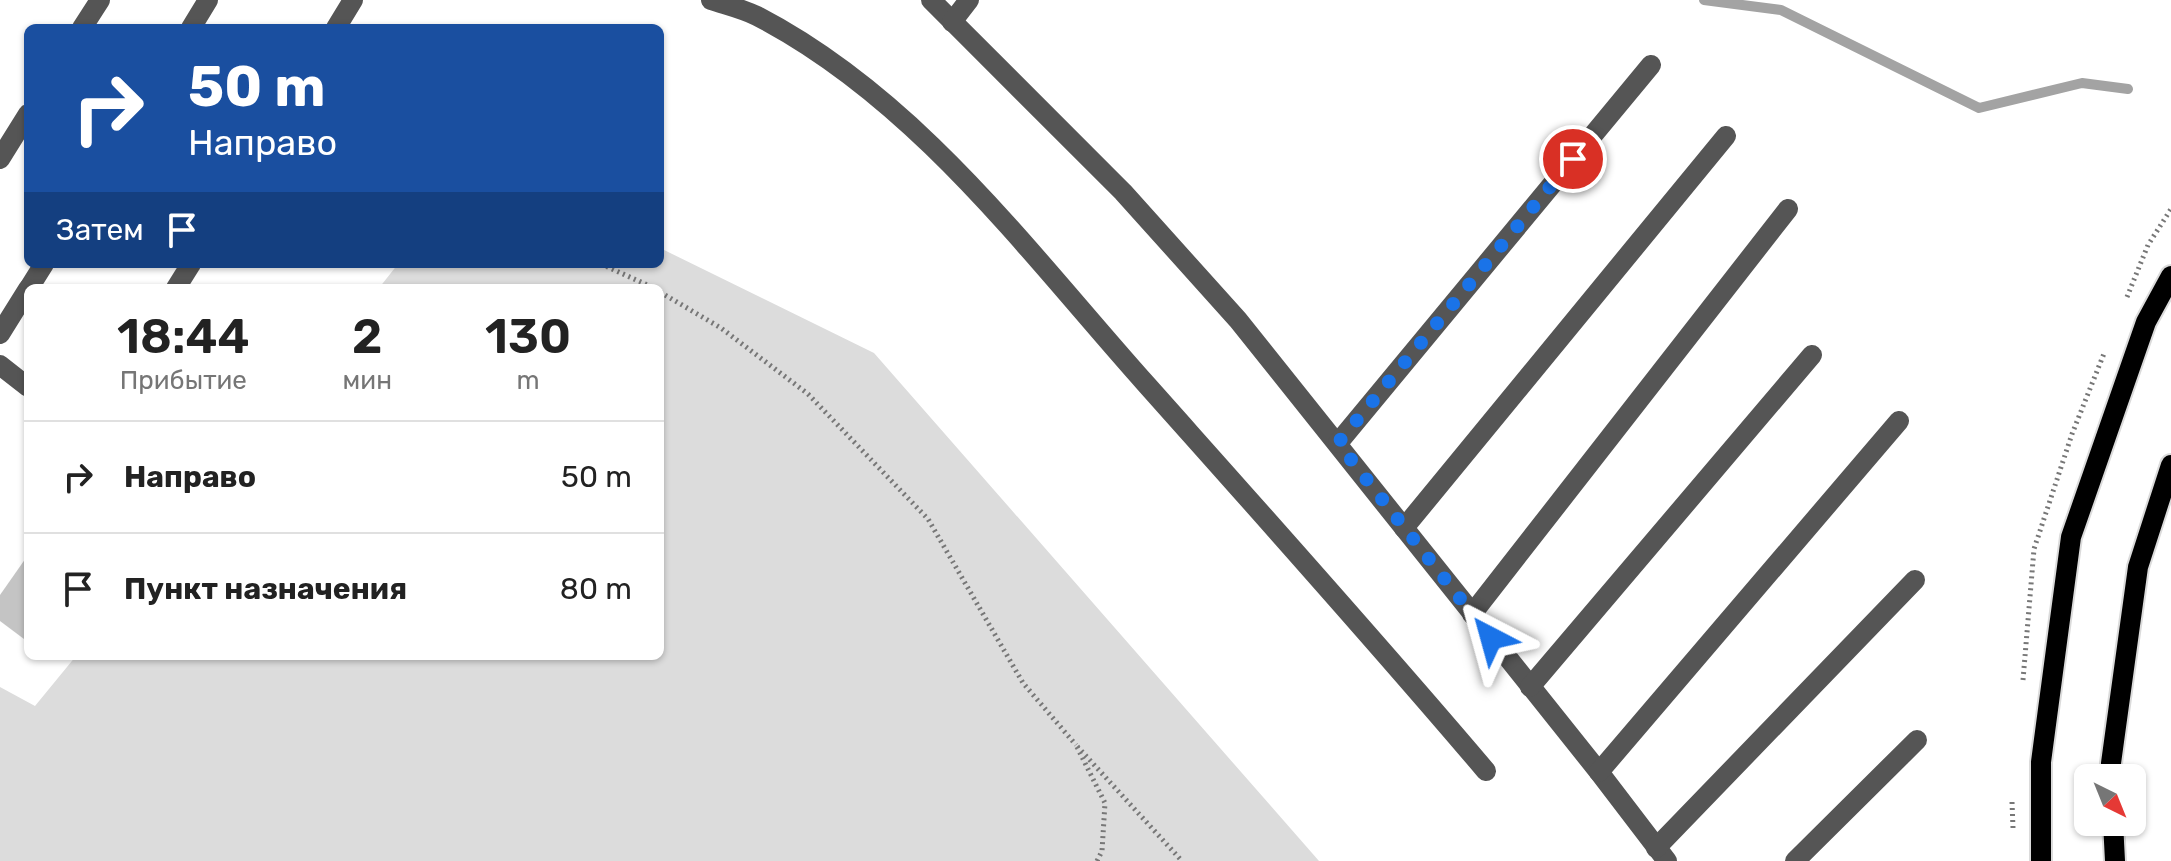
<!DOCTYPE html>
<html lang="ru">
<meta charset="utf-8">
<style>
body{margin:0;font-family:Rubik,sans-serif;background:#f6f6f6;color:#222;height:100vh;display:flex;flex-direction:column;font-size:30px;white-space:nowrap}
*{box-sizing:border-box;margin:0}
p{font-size:26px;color:#767676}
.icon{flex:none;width:44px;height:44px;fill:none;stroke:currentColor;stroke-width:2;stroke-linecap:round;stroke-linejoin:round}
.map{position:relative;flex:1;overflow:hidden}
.panel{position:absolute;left:24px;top:284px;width:640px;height:376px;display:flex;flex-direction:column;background:#fff;border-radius:12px;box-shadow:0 2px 6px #0004}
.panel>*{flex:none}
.hud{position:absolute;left:24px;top:24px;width:640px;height:244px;border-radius:12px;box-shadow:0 2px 6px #0004;background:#1a4fa0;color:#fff;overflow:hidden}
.needle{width:52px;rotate:137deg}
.fabs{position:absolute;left:2074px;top:764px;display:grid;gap:16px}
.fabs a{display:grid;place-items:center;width:72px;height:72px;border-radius:12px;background:#fff;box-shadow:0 2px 6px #0004;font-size:40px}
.pin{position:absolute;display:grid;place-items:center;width:68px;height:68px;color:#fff;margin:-34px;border:4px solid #fff;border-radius:50%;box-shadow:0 2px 8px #0007}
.me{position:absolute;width:88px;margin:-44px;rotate:321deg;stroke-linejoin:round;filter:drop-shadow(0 0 6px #0008)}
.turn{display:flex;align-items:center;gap:28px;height:168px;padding:0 32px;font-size:36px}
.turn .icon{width:104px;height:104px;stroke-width:2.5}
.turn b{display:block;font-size:56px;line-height:68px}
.then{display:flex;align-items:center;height:76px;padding:0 32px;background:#0003;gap:16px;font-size:30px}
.eta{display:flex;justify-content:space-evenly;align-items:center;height:136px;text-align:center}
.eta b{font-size:48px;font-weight:600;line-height:56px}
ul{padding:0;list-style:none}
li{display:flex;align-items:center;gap:24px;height:112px;padding:0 32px;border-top:2px solid #e0e0e0}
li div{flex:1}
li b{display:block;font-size:30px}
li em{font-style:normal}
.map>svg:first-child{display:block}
.green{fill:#dcdcdc}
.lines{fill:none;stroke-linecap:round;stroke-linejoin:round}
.stream{stroke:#a3a3a3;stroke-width:10}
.building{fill:#c4c4c4}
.major-casing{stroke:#dbdbdb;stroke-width:24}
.path{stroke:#777;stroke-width:5;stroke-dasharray:2 4;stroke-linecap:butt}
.minor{stroke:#555;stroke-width:20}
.major{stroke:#000;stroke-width:20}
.route{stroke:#1a73e8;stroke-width:14;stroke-dasharray:0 25.2}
</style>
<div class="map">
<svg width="2171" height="861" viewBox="0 0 2171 861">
<rect width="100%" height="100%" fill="#fff"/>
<!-- green -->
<polygon class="green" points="660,248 874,353 1319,861 0,861 0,687 35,706 76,656 660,656 660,288 379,288 398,264 660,264"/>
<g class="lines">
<!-- stream -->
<polyline class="stream" points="1704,0 1781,10 1979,108 2082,83 2128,89"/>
</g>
<!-- building -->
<polygon class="building" points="28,555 28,642 0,621 0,595"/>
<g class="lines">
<!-- major casing -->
<g class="major-casing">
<g id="major">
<polyline points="2112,778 2111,763 2138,567 2171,465"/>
<polyline points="2113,822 2115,861"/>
<polyline points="2041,861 2041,762 2071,537 2146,322 2171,276"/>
</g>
</g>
<!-- path -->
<g class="path">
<polyline points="601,264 654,288"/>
<polyline points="660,292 721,328 808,394 928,519 1023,683 1076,745"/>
<polyline points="2127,297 2148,245 2171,209"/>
<polyline points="2023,680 2034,549 2072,434 2105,351"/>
<polyline points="2012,802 2013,828"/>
<polyline points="1097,861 1102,851 1105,803 1076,745 1182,861"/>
</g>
<!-- minor -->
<g class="minor">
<path d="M711,0C726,5 743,9 757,16C917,99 1028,252 1146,384C1260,512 1375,640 1486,771"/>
<polyline points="931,0 1123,192 1238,320 1599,772 1667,861"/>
<polyline points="952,22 969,0"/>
<polyline points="82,28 100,0"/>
<polyline points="191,28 208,0"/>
<polyline points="336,28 353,0"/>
<polyline points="0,159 28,114"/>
<polyline points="29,288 44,264"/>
<polyline points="176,288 191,264"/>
<polyline points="0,334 28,289"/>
<polyline points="0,365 28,387"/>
<polyline points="1338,443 1651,65"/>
<polyline points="1404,528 1726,136"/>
<polyline points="1472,614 1788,209"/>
<polyline points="1530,687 1812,355"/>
<polyline points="1599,772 1899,421"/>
<polyline points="1656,848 1915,580"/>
<polyline points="1795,861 1917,740"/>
</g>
<!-- major -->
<use href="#major" class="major"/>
</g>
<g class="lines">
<!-- route -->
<polyline class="route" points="1491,638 1338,443 1573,159"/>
</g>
</svg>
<div class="fabs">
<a><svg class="needle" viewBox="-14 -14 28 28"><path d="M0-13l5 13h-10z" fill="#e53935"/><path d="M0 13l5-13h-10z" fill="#767676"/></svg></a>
</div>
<div class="pin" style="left:1573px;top:159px;background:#d93025"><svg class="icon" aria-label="arrive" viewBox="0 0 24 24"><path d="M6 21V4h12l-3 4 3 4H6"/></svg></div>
<svg class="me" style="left:1491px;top:638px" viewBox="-20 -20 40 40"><path d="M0-17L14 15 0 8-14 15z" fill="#1a73e8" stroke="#fff" stroke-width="4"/></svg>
<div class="hud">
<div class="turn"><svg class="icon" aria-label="right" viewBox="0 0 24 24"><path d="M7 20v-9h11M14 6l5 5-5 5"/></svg><div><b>50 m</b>Направо</div></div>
<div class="then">Затем<svg class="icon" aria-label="arrive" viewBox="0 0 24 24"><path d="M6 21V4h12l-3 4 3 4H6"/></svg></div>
</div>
<section class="panel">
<div class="eta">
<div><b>18:44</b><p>Прибытие</p></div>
<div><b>2</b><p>мин</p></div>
<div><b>130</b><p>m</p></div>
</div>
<ul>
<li><svg class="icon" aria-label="right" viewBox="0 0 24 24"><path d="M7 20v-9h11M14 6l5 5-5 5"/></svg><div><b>Направо</b></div><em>50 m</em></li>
<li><svg class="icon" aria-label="arrive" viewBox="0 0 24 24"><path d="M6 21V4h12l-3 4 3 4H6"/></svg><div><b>Пункт назначения</b></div><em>80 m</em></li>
</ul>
</section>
</div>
